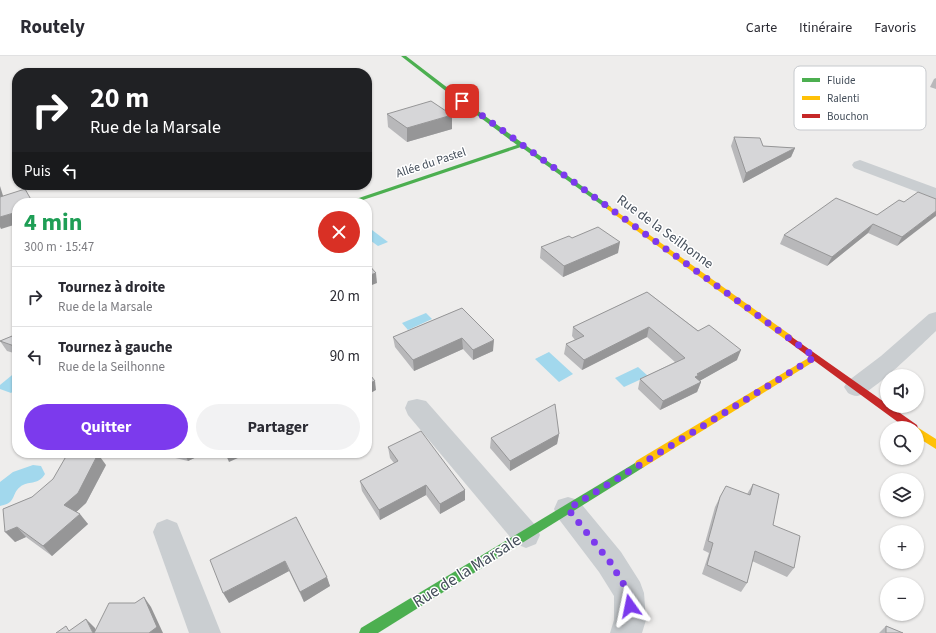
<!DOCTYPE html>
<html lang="fr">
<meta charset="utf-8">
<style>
body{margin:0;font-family:"Source Sans 3",sans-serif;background:#f2f2f3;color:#2b2b33;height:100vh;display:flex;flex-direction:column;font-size:15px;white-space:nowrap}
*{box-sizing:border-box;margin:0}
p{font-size:13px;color:#7c7c81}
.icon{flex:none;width:22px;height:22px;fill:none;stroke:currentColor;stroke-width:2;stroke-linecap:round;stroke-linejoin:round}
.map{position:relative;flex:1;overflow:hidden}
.drawer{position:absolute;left:12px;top:142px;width:360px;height:260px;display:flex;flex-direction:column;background:#fff;border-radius:16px;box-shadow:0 1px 3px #0004}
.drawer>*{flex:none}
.banner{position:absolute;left:12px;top:12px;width:360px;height:122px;border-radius:16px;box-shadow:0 1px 3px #0004;background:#202124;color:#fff;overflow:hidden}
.controls{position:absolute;left:880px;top:313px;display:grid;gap:8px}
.controls a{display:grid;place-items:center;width:44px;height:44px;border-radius:50%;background:#fff;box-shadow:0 1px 3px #0004;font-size:20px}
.pin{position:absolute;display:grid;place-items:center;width:34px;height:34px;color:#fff;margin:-17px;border-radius:8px;box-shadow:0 2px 6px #0006}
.me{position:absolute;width:44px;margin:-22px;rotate:348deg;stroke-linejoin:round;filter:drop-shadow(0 0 3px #0008)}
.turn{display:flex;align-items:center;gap:14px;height:84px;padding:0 12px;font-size:18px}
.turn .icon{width:52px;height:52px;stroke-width:2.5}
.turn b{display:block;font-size:28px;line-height:34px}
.then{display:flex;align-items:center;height:38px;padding:0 12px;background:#0003;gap:8px;font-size:15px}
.round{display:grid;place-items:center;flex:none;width:42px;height:42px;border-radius:21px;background:#f2f2f3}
.overview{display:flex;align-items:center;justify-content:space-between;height:68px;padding:0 12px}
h1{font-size:24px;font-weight:700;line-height:30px;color:#1e9e55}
.button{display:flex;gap:8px;margin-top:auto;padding:8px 12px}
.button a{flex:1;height:46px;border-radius:24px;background:#7c3aed;color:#fff;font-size:16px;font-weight:700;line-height:46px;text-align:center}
.button a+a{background:#f2f2f3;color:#2b2b33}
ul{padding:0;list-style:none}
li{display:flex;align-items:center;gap:12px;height:60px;padding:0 12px;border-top:1px solid #e1e1e2}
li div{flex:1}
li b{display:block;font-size:15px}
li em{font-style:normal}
header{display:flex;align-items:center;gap:24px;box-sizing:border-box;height:56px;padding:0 20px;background:#fff;border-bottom:1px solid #e1e1e2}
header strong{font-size:19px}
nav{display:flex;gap:22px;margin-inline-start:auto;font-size:14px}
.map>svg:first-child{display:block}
.water{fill:#a2d8ed}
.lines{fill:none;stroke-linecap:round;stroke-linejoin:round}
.street{fill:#caced1;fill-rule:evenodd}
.fast{fill:#4caf50;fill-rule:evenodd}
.slow{fill:#ffc107;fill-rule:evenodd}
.jam{fill:#c62828;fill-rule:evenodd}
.wall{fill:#b8b8ba}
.shaded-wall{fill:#969697}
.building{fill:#d6d6d8;stroke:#969697}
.route{stroke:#7c3aed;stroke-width:7;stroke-dasharray:0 12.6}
.labels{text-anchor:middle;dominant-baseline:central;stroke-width:3;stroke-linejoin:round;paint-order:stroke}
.far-street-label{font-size:12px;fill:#444e5a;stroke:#fff}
.street-label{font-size:14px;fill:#444e5a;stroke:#fff}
.near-street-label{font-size:17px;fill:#444e5a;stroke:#fff}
.key{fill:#fff;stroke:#c7cace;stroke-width:1}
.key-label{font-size:11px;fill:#444e5a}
</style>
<header>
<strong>Routely</strong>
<nav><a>Carte</a><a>Itinéraire</a><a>Favoris</a></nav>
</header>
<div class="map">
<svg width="936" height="577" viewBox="0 0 936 577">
<rect width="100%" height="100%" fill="#eeedec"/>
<!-- water -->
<g class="water">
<polygon points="372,174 388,186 378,190 367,182 367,177"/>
<polygon points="426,257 432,263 408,274 402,267"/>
<polygon points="549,296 573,318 559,326 535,303"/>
<polygon points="638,311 648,320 624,331 615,322"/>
<polygon points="17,315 17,332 11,337 0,333 0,329"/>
<path d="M33,409L41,410L45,418C38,430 28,424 20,431C11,438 17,447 0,450V426L13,416Z"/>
</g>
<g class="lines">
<!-- street -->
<g class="street">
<polygon points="860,104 936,132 936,143 854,112 852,109 854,106"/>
<path d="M936,256V275C923,287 871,339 857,340C854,340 850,338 848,337L844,331L848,325L881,300L929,258Z"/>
<polygon points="417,343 426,345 536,470 540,479 536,488 526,492 516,488 408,359 405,352 408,345"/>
<polygon points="568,441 578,444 621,496 640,526 644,537 646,564 642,577 610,577 614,564 614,540 599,516 558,462 554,453 558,444"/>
<polygon points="167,463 177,467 221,577 189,577 153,476 157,467"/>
</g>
<!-- fast -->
<g class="fast">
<polygon points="401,0 406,0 474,52 611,151 611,153 607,153 521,91 354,147 344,147 517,89 470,54"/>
<polygon points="640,404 644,405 645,408 644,411 378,577 359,577 361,572"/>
</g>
<!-- slow -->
<g class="slow">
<polygon points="609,150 792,280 793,282 792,284 786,284 607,153 607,151"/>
<polygon points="815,298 820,301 818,303 644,411 640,412 636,411 635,408 636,405"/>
<polygon points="917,371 936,383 936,393 917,381 917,372 914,372"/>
</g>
<!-- jam -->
<polygon class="jam" points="789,279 887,348 887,350 890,350 917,369 918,372 917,374 917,372 906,372 786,284 785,282"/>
</g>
<!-- wall -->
<g class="wall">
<polygon points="936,22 936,33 930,31 934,23"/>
<polygon points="387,58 452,73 407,86 388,71"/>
<polygon points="734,81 763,90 795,92 791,101 743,127 731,90"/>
<polygon points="936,143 897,190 868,177 827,210 780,188 784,179 877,159 904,146"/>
<polygon points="572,182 618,197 563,221 540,202 541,191"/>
<polygon points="647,236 737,304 699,325 701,326 697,336 660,354 638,333 640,323 675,306 647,281 582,314 564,298 566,288 575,284 572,280 573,271"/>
<polygon points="462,252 493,295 473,304 463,293 414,315 395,291 393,281"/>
<polygon points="17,278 17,298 7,295 0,285"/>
<polygon points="559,378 557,388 510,415 490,392 491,382"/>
<polygon points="388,391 465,434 465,444 440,458 426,439 380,464 362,435 360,425 394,407 390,402"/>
<polygon points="165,397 205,397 188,405 167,400"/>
<polygon points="106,409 86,447 76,456 88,468 52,500 26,481 15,486 3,453 32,441"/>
<polygon points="753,428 794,512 787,521 752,505 747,527 741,536 702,518 709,497 703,494 715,451 720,441 747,438"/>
<polygon points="296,461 330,530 304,546 289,515 229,547"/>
<polygon points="886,570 903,577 879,577"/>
</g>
<!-- shaded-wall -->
<g class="shaded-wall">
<polygon points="452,59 452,73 407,86 407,72"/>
<polygon points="795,92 791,101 743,127 746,117"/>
<polygon points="0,130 5,146 0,147"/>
<polygon points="936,155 936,160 897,190 902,181"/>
<polygon points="17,156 17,168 1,173 0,171 0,161"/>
<polygon points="873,168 868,177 827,210 832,201"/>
<polygon points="620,186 618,197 563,221 564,210"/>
<polygon points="376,217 377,227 367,231 367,220"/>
<polygon points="649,271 647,281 582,314 584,304"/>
<polygon points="462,282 463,293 414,315 413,304"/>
<polygon points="494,284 493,295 473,304 473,294"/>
<polygon points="741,294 737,304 696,327 701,326 697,336 660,354 663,345 695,321 697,318"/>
<polygon points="375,325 376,334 367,339 367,328"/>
<polygon points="559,378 557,388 510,415 510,405"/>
<polygon points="184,397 205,397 188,405"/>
<polygon points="225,397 249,397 229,406"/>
<polygon points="98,398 106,409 86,447 73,459 64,449"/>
<polygon points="426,429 426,439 380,464 379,454"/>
<polygon points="465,434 465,444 440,458 440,448"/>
<polygon points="80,458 88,468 52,500 43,490"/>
<polygon points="17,471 26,481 15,486 5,476"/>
<polygon points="285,505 289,515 229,547 223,537"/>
<polygon points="327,521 330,530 304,546 300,536"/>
<polygon points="144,541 151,551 163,577 149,577"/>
<polygon points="86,563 95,572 97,577 93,577"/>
</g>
<!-- building -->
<g class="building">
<polygon points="431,45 452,59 407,72 387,58"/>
<polygon points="734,81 760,82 763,90 795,92 746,117"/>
<polygon points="25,133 33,147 17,147 17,156 0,161 0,141"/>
<polygon points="918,136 936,143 936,155 902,181 873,168 832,201 784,179 836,142 877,159 899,144 904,146"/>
<polygon points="598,171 620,186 564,210 541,191 569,180 572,182"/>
<polygon points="367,207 376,217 367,220"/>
<polygon points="647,236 698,275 709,269 741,294 697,318 699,319 695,321 701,326 663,345 640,323 685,302 649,271 584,304 566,288 584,280 573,271"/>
<polygon points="462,252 494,284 473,294 462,282 413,304 393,281"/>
<polygon points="17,278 17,291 0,285"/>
<polygon points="367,315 375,325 367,328"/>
<polygon points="555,348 559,378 510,405 491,382"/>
<polygon points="421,375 465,434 440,448 426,429 379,454 360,425 398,405 388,391"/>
<polygon points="68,397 98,398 78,437 64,449 80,458 43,490 17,471 5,476 3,453 32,441 53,423"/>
<polygon points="753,428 779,438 773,469 800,480 794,512 755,495 747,527 707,509 713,487 708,485 720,441 726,430 750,439"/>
<polygon points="296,461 327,521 300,536 285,505 223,537 210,504"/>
<polygon points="144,541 157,571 149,577 94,577 109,547 135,547"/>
<polygon points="86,563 93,577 56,577 66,570 69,575"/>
<polygon points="886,570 903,577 886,577"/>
</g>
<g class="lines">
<!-- route -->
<polyline class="route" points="462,45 815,301 568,453 610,506 629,537 630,550"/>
</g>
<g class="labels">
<!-- far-street labels -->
<g class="far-street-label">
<text transform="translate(431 107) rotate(-18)">Allée du Pastel</text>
</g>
<!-- street labels -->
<g class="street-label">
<text transform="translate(665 176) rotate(36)">Rue de la Seilhonne</text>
</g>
<!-- near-street labels -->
<g class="near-street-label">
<text transform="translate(467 515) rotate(-32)">Rue de la Marsale</text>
</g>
</g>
<!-- legend -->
<rect x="794" y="10" width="132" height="64" rx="6" class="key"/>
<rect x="802" y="22" width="18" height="4" fill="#4caf50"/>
<rect x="802" y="40" width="18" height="4" fill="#ffc107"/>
<rect x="802" y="58" width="18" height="4" fill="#c62828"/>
<g class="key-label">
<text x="827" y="28">Fluide</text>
<text x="827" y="46">Ralenti</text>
<text x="827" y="64">Bouchon</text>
</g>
</svg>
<div class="controls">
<a><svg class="icon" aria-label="sound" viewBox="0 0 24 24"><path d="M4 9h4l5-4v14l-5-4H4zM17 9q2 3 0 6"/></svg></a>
<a><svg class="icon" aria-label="search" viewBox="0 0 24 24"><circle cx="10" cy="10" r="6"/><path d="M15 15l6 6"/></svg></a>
<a><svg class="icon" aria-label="layers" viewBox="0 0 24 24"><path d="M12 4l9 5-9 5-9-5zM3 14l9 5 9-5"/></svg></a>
<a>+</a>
<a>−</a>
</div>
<div class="pin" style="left:462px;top:45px;background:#d93025"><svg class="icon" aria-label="arrive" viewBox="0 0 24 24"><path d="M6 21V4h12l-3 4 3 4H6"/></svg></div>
<svg class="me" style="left:630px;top:550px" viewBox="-20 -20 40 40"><path d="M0-17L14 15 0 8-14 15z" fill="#7c3aed" stroke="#fff" stroke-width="4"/></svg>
<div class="banner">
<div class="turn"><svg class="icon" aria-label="right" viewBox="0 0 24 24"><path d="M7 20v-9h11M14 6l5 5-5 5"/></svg><div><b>20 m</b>Rue de la Marsale</div></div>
<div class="then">Puis<svg class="icon" aria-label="left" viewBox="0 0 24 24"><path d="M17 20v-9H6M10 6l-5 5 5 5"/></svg></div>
</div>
<section class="drawer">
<div class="overview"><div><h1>4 min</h1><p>300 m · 15:47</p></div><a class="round" style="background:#d93025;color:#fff"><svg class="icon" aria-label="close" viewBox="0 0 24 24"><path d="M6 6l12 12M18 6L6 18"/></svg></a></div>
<ul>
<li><svg class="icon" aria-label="right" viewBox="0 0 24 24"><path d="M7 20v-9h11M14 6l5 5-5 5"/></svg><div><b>Tournez à droite</b><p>Rue de la Marsale</p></div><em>20 m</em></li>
<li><svg class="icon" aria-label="left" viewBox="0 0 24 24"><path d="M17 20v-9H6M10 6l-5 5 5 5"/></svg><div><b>Tournez à gauche</b><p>Rue de la Seilhonne</p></div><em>90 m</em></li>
</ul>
<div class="button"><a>Quitter</a><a>Partager</a></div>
</section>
</div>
